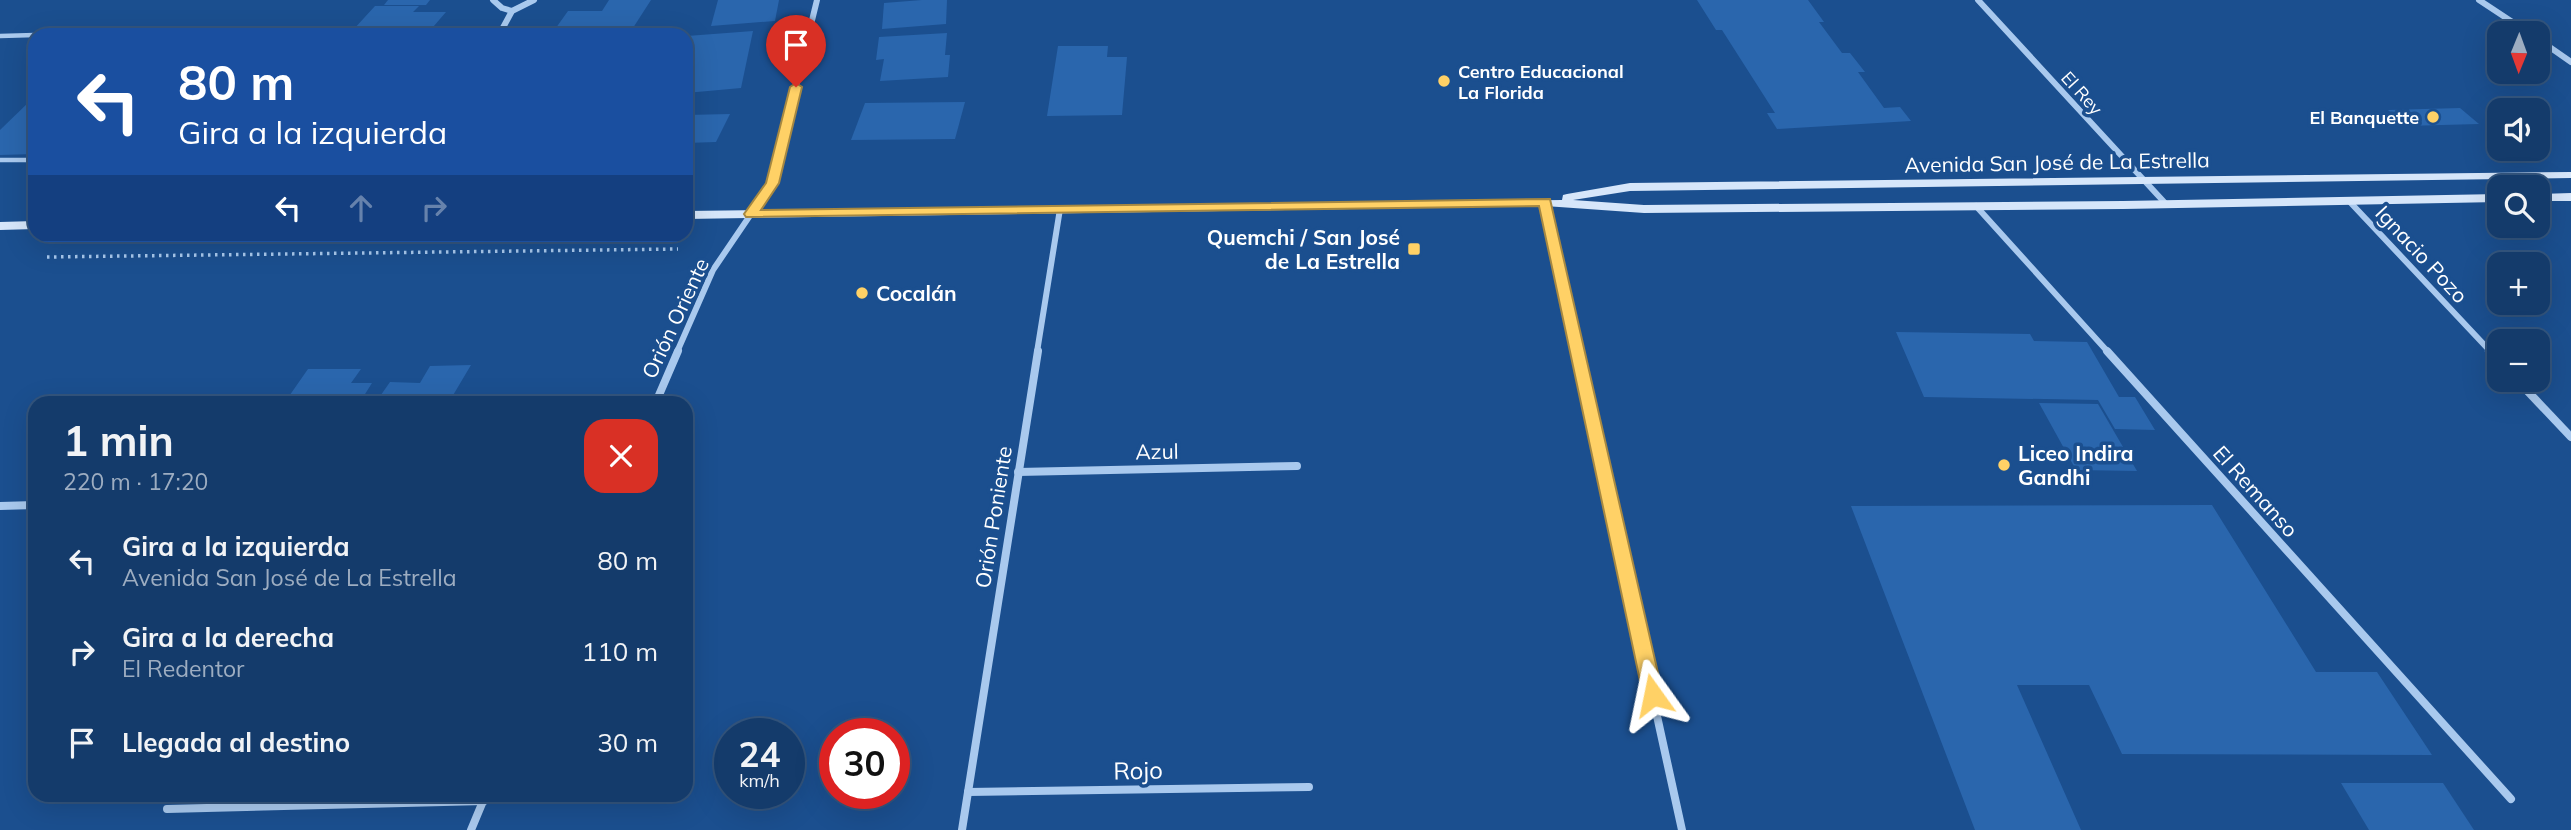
<!DOCTYPE html>
<html lang="es">
<meta charset="utf-8">
<style>
body{margin:0;font-family:Mulish,sans-serif;background:#214673;color:#f1f3f6;height:100vh;display:flex;flex-direction:column;font-size:26px;white-space:nowrap}
*{box-sizing:border-box;margin:0}
p{font-size:23px;color:#9dadc1}
.icon{flex:none;width:38px;height:38px;fill:none;stroke:currentColor;stroke-width:2;stroke-linecap:round;stroke-linejoin:round}
.map{position:relative;flex:1;overflow:hidden}
.sheet{position:absolute;left:28px;top:396px;width:665px;height:406px;display:flex;flex-direction:column;background:#143b6b;border-radius:21px;box-shadow:0 7px 28px #0002,0 0 0 2px #33557e}
.sheet>*{flex:none}
.banner{position:absolute;left:28px;top:28px;width:665px;height:214px;border-radius:21px;box-shadow:0 7px 28px #0002,0 0 0 2px #33557e;background:#1a4fa0;color:#fff;overflow:hidden}
.needle{width:46px;rotate:181deg}
.fabs{position:absolute;left:2487px;top:21px;display:grid;gap:14px}
.fabs a{display:grid;place-items:center;width:63px;height:63px;border-radius:14px;background:#143b6b;box-shadow:0 7px 28px #0002,0 0 0 2px #33557e;font-size:35px}
.speed{position:absolute;left:714px;top:718px;display:flex;gap:14px;font-size:35px;font-weight:700;text-align:center}
.speed>*{display:grid;place-content:center;width:91px;height:91px;border-radius:50%;background:#143b6b;box-shadow:0 7px 28px #0002,0 0 0 2px #33557e;line-height:1}
.speed small{font-size:18px;font-weight:400}
.speed .limit{border:10px solid #d22;background:#fff;color:#111}
.pin{position:absolute;display:grid;place-items:center;width:60px;height:60px;color:#fff;margin:-72px -30px;border-radius:50% 50% 50% 0;rotate:-45deg;box-shadow:0 0 7px #0007}
.pin .icon{rotate:45deg}
.me{position:absolute;width:77px;margin:-38px;rotate:348deg;stroke-linejoin:round;filter:drop-shadow(0 0 5px #0008)}
.turn{display:flex;align-items:center;gap:24px;height:147px;padding:0 35px;font-size:32px}
.turn .icon{width:91px;height:91px;stroke-width:2.5}
.turn b{display:block;font-size:49px;line-height:60px}
.lanes{display:flex;align-items:center;height:66px;padding:0 35px;background:#0003;justify-content:center;gap:35px;direction:ltr}
.lanes .off{opacity:.35}
.round{display:grid;place-items:center;flex:none;width:74px;height:74px;border-radius:21px;background:#214673}
.overview{display:flex;align-items:center;justify-content:space-between;height:119px;padding:0 35px}
h1{font-size:42px;font-weight:700;line-height:52px}
ul{padding:0;list-style:none}
li{display:flex;align-items:center;gap:21px;height:91px;padding:0 35px}
li div{flex:1}
li b{display:block;font-size:26px}
li em{font-style:normal}
.map>svg:first-child{display:block}
.building{fill:#2a66ad}
.lines{fill:none;stroke-linecap:round;stroke-linejoin:round}
.path{stroke:#a9c9ee;stroke-width:3.5;stroke-dasharray:2.5 4.5;stroke-linecap:butt}
.lane{stroke:#a9c9ee;stroke-width:4.5}
.street-far1{stroke:#a9c9ee;stroke-width:6}
.street{stroke:#a9c9ee;stroke-width:8}
.secondary{fill:#d6e6fa;fill-rule:evenodd}
.route{fill:#ffd166;stroke:#a68842;stroke-width:2}
.poi-dot{fill:#ffd166;stroke:#1b4f8f;stroke-width:2.5}
.labels{text-anchor:middle;dominant-baseline:central;stroke-width:7;stroke-linejoin:round;paint-order:stroke}
.far-poi-label{font-size:18px;font-weight:bold;fill:#fff;stroke:#1b4f8f;text-anchor:start}
.far-street-label{font-size:18px;fill:#fff;stroke:#1b4f8f}
.street-label{font-size:21px;fill:#fff;stroke:#1b4f8f}
.poi-label{font-size:21px;font-weight:bold;fill:#fff;stroke:#1b4f8f;text-anchor:start}
.near-street-label{font-size:24px;fill:#fff;stroke:#1b4f8f}
</style>
<div class="map">
<svg width="2571" height="830" viewBox="0 0 2571 830">
<rect width="100%" height="100%" fill="#1b4f8f"/>
<!-- building -->
<g class="building">
<polygon points="388,0 430,0 426,5 384,5"/>
<polygon points="609,0 651,0 631,31 553,32 568,11 602,11"/>
<polygon points="718,0 779,0 775,21 711,26"/>
<polygon points="922,0 947,0 946,24 882,29 884,3"/>
<polygon points="1697,0 1808,0 1824,22 1819,22 1842,53 1850,53 1865,72 1858,72 1884,108 1900,107 1911,121 1777,129 1767,113 1775,113 1722,30 1716,30"/>
<polygon points="375,6 419,6 413,12 446,12 427,34 365,33 368,30 353,30"/>
<polygon points="753,31 741,88 686,93 687,36"/>
<polygon points="947,33 945,55 950,55 948,77 880,81 884,59 876,60 879,37"/>
<polygon points="1058,46 1108,46 1107,57 1127,57 1122,115 1047,116"/>
<polygon points="31,100 35,100 35,154 0,155 0,130"/>
<polygon points="965,102 955,139 851,140 865,103"/>
<polygon points="2460,108 2479,124 2405,126 2388,110"/>
<polygon points="730,114 716,142 686,143 686,115"/>
<polygon points="1896,332 2030,334 2034,341 2087,342 2119,397 2135,397 2155,430 2115,429 2098,400 1924,397"/>
<polygon points="471,365 449,402 376,402 390,382 420,383 430,366"/>
<polygon points="308,369 361,369 351,383 372,383 360,402 285,402"/>
<polygon points="2039,403 2098,404 2137,471 2076,470"/>
<polygon points="2212,505 2316,672 2377,672 2432,755 2122,754 2089,685 2017,685 2081,830 1975,830 1851,506"/>
<polygon points="2341,783 2443,783 2474,830 2369,830"/>
</g>
<g class="lines">
<!-- path -->
<polyline class="path" points="47,257 678,249"/>
<!-- lane -->
<g class="lane">
<polyline points="51,35 282,29"/>
<polyline points="0,36 35,35"/>
<polyline points="0,160 30,160 34,225"/>
</g>
<!-- street-far1 -->
<g class="street-far1">
<polyline points="493,0 502,8 512,11"/>
<polyline points="1978,0 2165,203"/>
<polyline points="2479,0 2529,33"/>
<polyline points="499,35 512,11 534,0"/>
<polyline points="2538,39 2571,62"/>
<polyline points="2349,201 2491,352"/>
<polyline points="1545,202 1578,352"/>
<polyline points="1976,206 2108,352"/>
<polyline points="677,352 713,270 772,183 817,0"/>
<polyline points="1037,352 1060,209"/>
</g>
<!-- street -->
<g class="street">
<polyline points="1577,351 1682,830"/>
<polyline points="2107,351 2511,799"/>
<polyline points="2489,351 2499,361"/>
<polyline points="2517,380 2571,437"/>
<polyline points="656,402 678,351"/>
<polyline points="1018,472 1297,466"/>
<polyline points="0,506 35,505"/>
<polyline points="968,792 1309,787"/>
<polyline points="167,809 484,801"/>
<polyline points="471,830 486,794"/>
<polyline points="962,830 1038,351"/>
</g>
<!-- secondary -->
<g class="secondary">
<polygon points="2571,172 2571,178 1630,191 1573,200 1644,205 2123,201 2499,194 2499,202 2123,209 1644,213 1545,206 686,219 686,211 1562,200 1563,195 1567,194 1630,183"/>
<polygon points="2571,193 2571,201 2538,201 2538,194"/>
<polygon points="35,221 35,229 0,230 0,222"/>
</g>
</g>
<!-- route -->
<polygon class="route" points="796,83 802,87 779,183 761,210 1550,199 1663,695 1660,700 1653,703 1646,700 1643,695 1539,206 746,217 744,214 766,183 790,87"/>
<!-- markers -->
<g class="poi-dot">
<circle cx="1444" cy="81" r="7"/>
<circle cx="2433" cy="117" r="7"/>
<rect x="1407" y="242" width="14" height="14" rx="3.5"/>
<circle cx="862" cy="293" r="7"/>
<circle cx="2004" cy="465" r="7"/>
</g>
<g class="labels">
<!-- far-poi labels -->
<g class="far-poi-label">
<text x="1458" y="71">Centro Educacional<tspan x="1458" dy="21">La Florida</tspan></text>
<text x="2419" y="117" text-anchor="end">El Banquette</text>
</g>
<!-- far-street labels -->
<g class="far-street-label">
<text transform="translate(2082 93) rotate(48)">El Rey</text>
</g>
<!-- street labels -->
<g class="street-label">
<text transform="translate(2057 162) rotate(-1)">Avenida San José de La Estrella</text>
<text transform="translate(2422 254) rotate(47)">Ignacio Pozo</text>
<text transform="translate(675 318) rotate(-65)">Orión Oriente</text>
<text transform="translate(1157 451) rotate(-1)">Azul</text>
<text transform="translate(2256 491) rotate(48)">El Remanso</text>
<text transform="translate(993 517) rotate(-81)">Orión Poniente</text>
</g>
<!-- poi labels -->
<g class="poi-label">
<text x="1400" y="237" text-anchor="end">Quemchi / San José<tspan x="1400" dy="24">de La Estrella</tspan></text>
<text x="876" y="293">Cocalán</text>
<text x="2018" y="453">Liceo Indira<tspan x="2018" dy="24">Gandhi</tspan></text>
</g>
<!-- near-street labels -->
<g class="near-street-label">
<text transform="translate(1138 770) rotate(-1)">Rojo</text>
</g>
</g>
</svg>
<div class="fabs">
<a><svg class="needle" viewBox="-14 -14 28 28"><path d="M0-13l5 13h-10z" fill="#e53935"/><path d="M0 13l5-13h-10z" fill="#9dadc1"/></svg></a>
<a><svg class="icon" aria-label="sound" viewBox="0 0 24 24"><path d="M4 9h4l5-4v14l-5-4H4zM17 9q2 3 0 6"/></svg></a>
<a><svg class="icon" aria-label="search" viewBox="0 0 24 24"><circle cx="10" cy="10" r="6"/><path d="M15 15l6 6"/></svg></a>
<a>+</a>
<a>−</a>
</div>
<div class="speed"><div>24<small>km/h</small></div><div class="limit">30</div></div>
<div class="pin" style="left:796px;top:87px;background:#d93025"><svg class="icon" aria-label="arrive" viewBox="0 0 24 24"><path d="M6 21V4h12l-3 4 3 4H6"/></svg></div>
<svg class="me" style="left:1653px;top:695px" viewBox="-20 -20 40 40"><path d="M0-17L14 15 0 8-14 15z" fill="#ffd166" stroke="#fff" stroke-width="4"/></svg>
<div class="banner">
<div class="turn"><svg class="icon" aria-label="left" viewBox="0 0 24 24"><path d="M17 20v-9H6M10 6l-5 5 5 5"/></svg><div><b>80 m</b>Gira a la izquierda</div></div>
<div class="lanes"><svg class="icon" aria-label="left" viewBox="0 0 24 24"><path d="M17 20v-9H6M10 6l-5 5 5 5"/></svg><svg class="icon off" aria-label="ahead" viewBox="0 0 24 24"><path d="M12 20V5M6 11l6-6 6 6"/></svg><svg class="icon off" aria-label="right" viewBox="0 0 24 24"><path d="M7 20v-9h11M14 6l5 5-5 5"/></svg></div>
</div>
<section class="sheet">
<div class="overview"><div><h1>1 min</h1><p>220 m · 17:20</p></div><a class="round" style="background:#d93025;color:#fff"><svg class="icon" aria-label="close" viewBox="0 0 24 24"><path d="M6 6l12 12M18 6L6 18"/></svg></a></div>
<ul>
<li><svg class="icon" aria-label="left" viewBox="0 0 24 24"><path d="M17 20v-9H6M10 6l-5 5 5 5"/></svg><div><b>Gira a la izquierda</b><p>Avenida San José de La Estrella</p></div><em>80 m</em></li>
<li><svg class="icon" aria-label="right" viewBox="0 0 24 24"><path d="M7 20v-9h11M14 6l5 5-5 5"/></svg><div><b>Gira a la derecha</b><p>El Redentor</p></div><em>110 m</em></li>
<li><svg class="icon" aria-label="arrive" viewBox="0 0 24 24"><path d="M6 21V4h12l-3 4 3 4H6"/></svg><div><b>Llegada al destino</b></div><em>30 m</em></li>
</ul>
</section>
</div>
